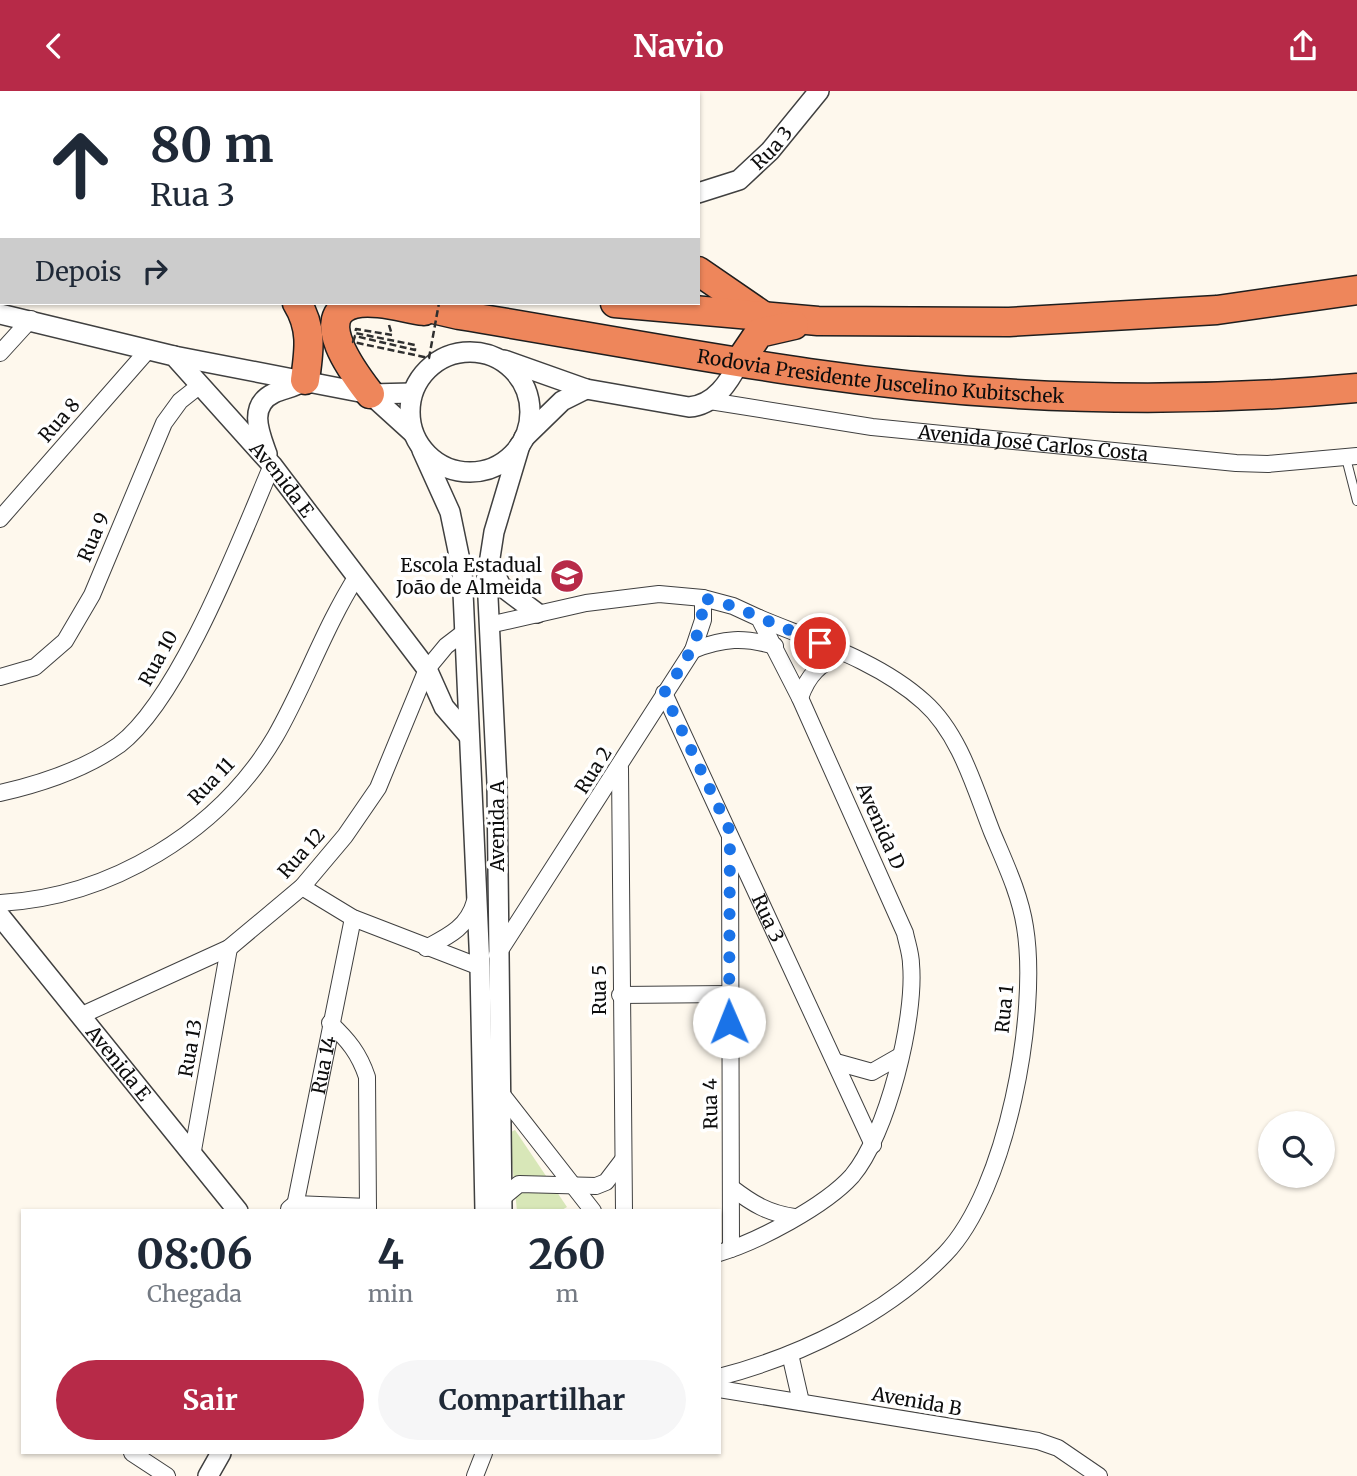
<!DOCTYPE html>
<html lang="pt">
<meta charset="utf-8">
<style>
body{margin:0;font-family:Merriweather,serif;background:#f6f6f7;color:#1f2937;height:100vh;display:flex;flex-direction:column;font-size:26px;white-space:nowrap}
*{box-sizing:border-box;margin:0}
p{font-size:23px;color:#747a83}
.icon{flex:none;width:38px;height:38px;fill:none;stroke:currentColor;stroke-width:2;stroke-linecap:round;stroke-linejoin:round}
.map{position:relative;flex:1;overflow:hidden}
.panel{position:absolute;left:21px;top:1118px;width:700px;height:245px;display:flex;flex-direction:column;background:#fff;border-radius:0px;box-shadow:0 2px 5px #0004}
.panel>*{flex:none}
.guide{position:absolute;left:0px;top:0px;width:700px;height:214px;box-shadow:0 2px 5px #0004;background:#fff;color:#1f2937;overflow:hidden}
.tools{position:absolute;left:1258px;top:1020px;display:grid;gap:14px}
.tools a{display:grid;place-items:center;width:77px;height:77px;border-radius:50%;background:#fff;box-shadow:0 2px 5px #0004;font-size:35px}
.pin{position:absolute;display:grid;place-items:center;width:60px;height:60px;color:#fff;margin:-30px;border:4px solid #fff;border-radius:50%;box-shadow:0 2px 7px #0007}
.me{position:absolute;width:77px;margin:-38px;rotate:359deg;stroke-linejoin:round;filter:drop-shadow(0 0 5px #0008)}
.turn{display:flex;align-items:center;gap:24px;height:147px;padding:0 35px;font-size:32px}
.turn .icon{width:91px;height:91px;stroke-width:2.5}
.turn b{display:block;font-size:49px;line-height:60px}
.then{display:flex;align-items:center;height:66px;padding:0 35px;background:#0003;gap:14px;font-size:26px}
.eta{display:flex;justify-content:space-evenly;align-items:center;height:119px;text-align:center}
.eta b{font-size:42px;font-weight:700;line-height:49px}
.action{display:flex;gap:14px;margin-top:auto;padding:14px 35px}
.action a{flex:1;height:80px;border-radius:42px;background:#b72a48;color:#fff;font-size:28px;font-weight:700;line-height:80px;text-align:center}
.action a+a{background:#f6f6f7;color:#1f2937}
header{display:flex;justify-content:space-between;align-items:center;height:91px;padding:0 35px;background:#b72a48;color:#fff;font-size:32px;font-weight:700}
.map>svg:first-child{display:block}
.green{fill:#d8e7b8}
.lines{fill:none;stroke-linecap:round;stroke-linejoin:round}
.service-casing{stroke:#404040;stroke-width:10}
.minor-casing{stroke:#404040;stroke-width:18}
.tertiary-casing{stroke:#404040;stroke-width:22}
.motorway-casing{stroke:#1e1e1e;stroke-width:31}
.path{stroke:#2f2f2f;stroke-width:2.5;stroke-dasharray:7 3.5;stroke-linecap:butt}
.service{stroke:#fff;stroke-width:8}
.minor{stroke:#fff;stroke-width:16}
.tertiary{stroke:#fff;stroke-width:19}
.motorway{stroke:#ee865b;stroke-width:28}
.path-bridge{stroke:#2f2f2f;stroke-width:2.5;stroke-dasharray:7 3.5;stroke-linecap:butt}
.route{stroke:#1a73e8;stroke-width:12;stroke-dasharray:0 21.6}
.labels{text-anchor:middle;dominant-baseline:central;stroke-width:7;stroke-linejoin:round;paint-order:stroke}
.street-label{font-size:19px;fill:#0d0d0d;stroke:#fff}
.poi-label{font-size:19px;fill:#0d0d0d;stroke:#fff;text-anchor:end}
</style>
<header><svg class="icon" aria-label="back" viewBox="0 0 24 24"><path d="M15 5l-7 7 7 7"/></svg>Navio<svg class="icon" aria-label="share" viewBox="0 0 24 24"><path d="M12 15V3M7 8l5-5 5 5M5 13v7h14v-7"/></svg></header>
<div class="map">
<svg width="1357" height="1385" viewBox="0 0 1357 1385">
<rect width="100%" height="100%" fill="#fef8ed"/>
<!-- green -->
<polygon class="green" points="515,1039 567,1116 560,1120 517,1120 509,1042"/>
<g class="lines">
<!-- service casing -->
<g class="service-casing">
<polyline id="service" points="1346,367 1357,410"/>
</g>
<!-- minor casing -->
<g class="minor-casing">
<g id="minor">
<polyline points="9,0 9,2"/>
<polyline points="0,39 2,39"/>
<polyline points="0,262 31,228"/>
<path id="s1" d="M710,310L872,336L1236,372L1268,373L1357,365"/>
<polyline points="0,428 149,258"/>
<path d="M489,534L586,512L659,503L703,507L733,515L759,527L800,607L905,842C907,852 911,863 911,873C916,927 887,1044 852,1085C825,1115 757,1151 719,1162"/>
<path d="M693,559C724,547 744,546 775,555"/>
<polyline points="0,586 35,576 65,550 92,504 164,332 180,310 199,295"/>
<path id="s2" d="M664,602L873,1054"/>
<path d="M800,607C808,583 820,574 841,561"/>
<polyline points="620,677 624,1120"/>
<path d="M0,702C40,693 85,678 119,654C180,608 241,447 272,374"/>
<polyline points="730,746 731,1158"/>
<polyline points="302,796 353,827 480,876"/>
<path d="M0,812C110,806 219,741 275,646C305,594 324,537 357,485"/>
<path d="M426,857C449,845 468,836 475,810"/>
<polyline points="497,864 693,559 703,529 703,507"/>
<polyline points="620,904 728,903"/>
<polyline points="82,924 229,857 302,796 345,745 378,697 427,578 446,555 463,542"/>
<path d="M330,932C348,949 359,962 367,986L368,1120"/>
<polyline points="836,971 872,981 900,965"/>
<polyline points="500,1001 593,1120"/>
<polyline points="192,1065 229,857"/>
<path d="M732,1097C753,1113 768,1122 794,1126"/>
<polyline points="501,1108 519,1093 596,1095 606,1091 622,1070"/>
<polyline points="289,1118 295,1113 368,1116"/>
<path id="s3" d="M294,1120L353,827"/>
<polyline points="790,1263 801,1311"/>
<path d="M719,1286C800,1265 886,1224 945,1163C1007,1099 1039,922 1025,836C1020,803 1005,772 992,741C975,698 960,643 924,611C879,570 814,550 759,527"/>
<polyline points="719,1298 1038,1350 1058,1357 1099,1385"/>
<polyline points="132,1362 167,1385"/>
<polyline points="475,1385 484,1362"/>
</g>
</g>
<!-- tertiary casing -->
<g class="tertiary-casing">
<g id="tertiary">
<polyline points="622,0 623,2"/>
<polyline points="347,2 348,0"/>
<path id="s4" d="M698,102L739,89L770,60L819,0"/>
<path id="s5" d="M0,223L174,265L272,374L427,578L444,616L469,645"/>
<circle cx="470" cy="321" r="60"/>
<polyline points="174,265 370,303 412,302"/>
<path d="M504,269L586,298L689,316C715,314 729,291 740,270"/>
<polyline points="370,303 413,342"/>
<polyline points="524,347 562,310 586,298"/>
<polyline points="422,359 450,421 462,479 480,876 485,1120"/>
<path d="M267,363C260,343 247,315 274,302C285,297 294,297 305,289"/>
<polyline points="489,472 501,495 537,522"/>
<path id="s6" d="M0,825L238,1120"/>
<polyline points="502,1120 497,692 487,486 494,441 520,354"/>
<polyline points="208,1385 221,1362"/>
</g>
</g>
<!-- motorway casing -->
<g class="motorway-casing">
<g id="motorway">
<polyline points="0,96 2,96"/>
<polyline points="0,128 2,129"/>
<polyline points="698,180 762,224"/>
<path d="M297,212C313,238 309,260 305,289"/>
<path id="s7" d="M407,212L459,224C575,243 692,265 809,282C989,308 1175,314 1357,297"/>
<polyline points="615,212 818,230 1009,231 1217,219 1357,199"/>
<polyline points="740,270 759,242 794,234"/>
<path d="M370,303C357,286 309,225 354,213C374,208 403,217 424,220"/>
</g>
</g>
<!-- path -->
<polyline class="path" points="389,234 392,244"/>
<!-- service -->
<use href="#service" class="service"/>
<!-- minor -->
<use href="#minor" class="minor"/>
<!-- tertiary -->
<use href="#tertiary" class="tertiary"/>
<!-- motorway -->
<use href="#motorway" class="motorway"/>
<!-- path-bridge -->
<polyline class="path-bridge" points="392,244 356,238 355,242 415,254 415,259 355,245 353,251 429,267 439,212"/>
</g>
<g class="lines">
<!-- route -->
<path class="route" d="M729,931L730,740L664,602C685,571 703,546 703,507L733,515L820,552"/>
</g>
<!-- icons -->
<defs>
<g id="school-disc" transform="scale(1.75)"><circle r="9.5" fill="#b72a48" stroke="#fff"/><path d="M0-5L7-2L0 1L-7-2ZM-4 1L0 2.5L4 1V4Q0 6-4 4Z" fill="#fff"/></g>
</defs>
<g fill-rule="evenodd">
<use href="#school-disc" x="567" y="485"/>
</g>
<g class="labels">
<!-- street labels -->
<g class="street-label">
<text stroke="none"><textPath href="#s4" startOffset="89">Rua 3</textPath></text>
<text stroke="none"><textPath href="#s7" startOffset="480">Rodovia Presidente Juscelino Kubitschek</textPath></text>
<text transform="translate(59 329) rotate(-49)">Rua 8</text>
<text stroke="none"><textPath href="#s1" startOffset="326">Avenida José Carlos Costa</textPath></text>
<text stroke="none"><textPath href="#s5" startOffset="343">Avenida E</textPath></text>
<text transform="translate(93 446) rotate(-67)">Rua 9</text>
<text transform="translate(158 567) rotate(-61)">Rua 10</text>
<text transform="translate(593 679) rotate(-58)">Rua 2</text>
<text transform="translate(211 690) rotate(-46)">Rua 11</text>
<text transform="translate(497 735) rotate(-90)">Avenida A</text>
<text transform="translate(881 735) rotate(66)">Avenida D</text>
<text transform="translate(301 762) rotate(-48)">Rua 12</text>
<text stroke="none"><textPath href="#s2" startOffset="248">Rua 3</textPath></text>
<text transform="translate(599 899) rotate(-90)">Rua 5</text>
<text transform="translate(1004 918) rotate(-84)">Rua 1</text>
<text transform="translate(190 957) rotate(-80)">Rua 13</text>
<text stroke="none"><textPath href="#s6" startOffset="189">Avenida E</textPath></text>
<text stroke="none"><textPath href="#s3" startOffset="149">Rua 14</textPath></text>
<text transform="translate(710 1013) rotate(-91)">Rua 4</text>
<text transform="translate(917 1310) rotate(10)">Avenida B</text>
</g>
<!-- poi labels -->
<g class="poi-label">
<text x="542" y="474">Escola Estadual<tspan x="542" dy="22">João de Almeida</tspan></text>
</g>
</g>
</svg>
<div class="tools">
<a><svg class="icon" aria-label="search" viewBox="0 0 24 24"><circle cx="10" cy="10" r="6"/><path d="M15 15l6 6"/></svg></a>
</div>
<div class="pin" style="left:820px;top:552px;background:#d93025"><svg class="icon" aria-label="arrive" viewBox="0 0 24 24"><path d="M6 21V4h12l-3 4 3 4H6"/></svg></div>
<svg class="me" style="left:729px;top:931px" viewBox="-20 -20 40 40"><circle r="19" fill="#fff"/><path d="M0-13L10 11 0 6-10 11z" fill="#1a73e8"/></svg>
<div class="guide">
<div class="turn"><svg class="icon" aria-label="ahead" viewBox="0 0 24 24"><path d="M12 20V5M6 11l6-6 6 6"/></svg><div><b>80 m</b>Rua 3</div></div>
<div class="then">Depois<svg class="icon" aria-label="right" viewBox="0 0 24 24"><path d="M7 20v-9h11M14 6l5 5-5 5"/></svg></div>
</div>
<section class="panel">
<div class="eta">
<div><b>08:06</b><p>Chegada</p></div>
<div><b>4</b><p>min</p></div>
<div><b>260</b><p>m</p></div>
</div>
<div class="action"><a>Sair</a><a>Compartilhar</a></div>
</section>
</div>
